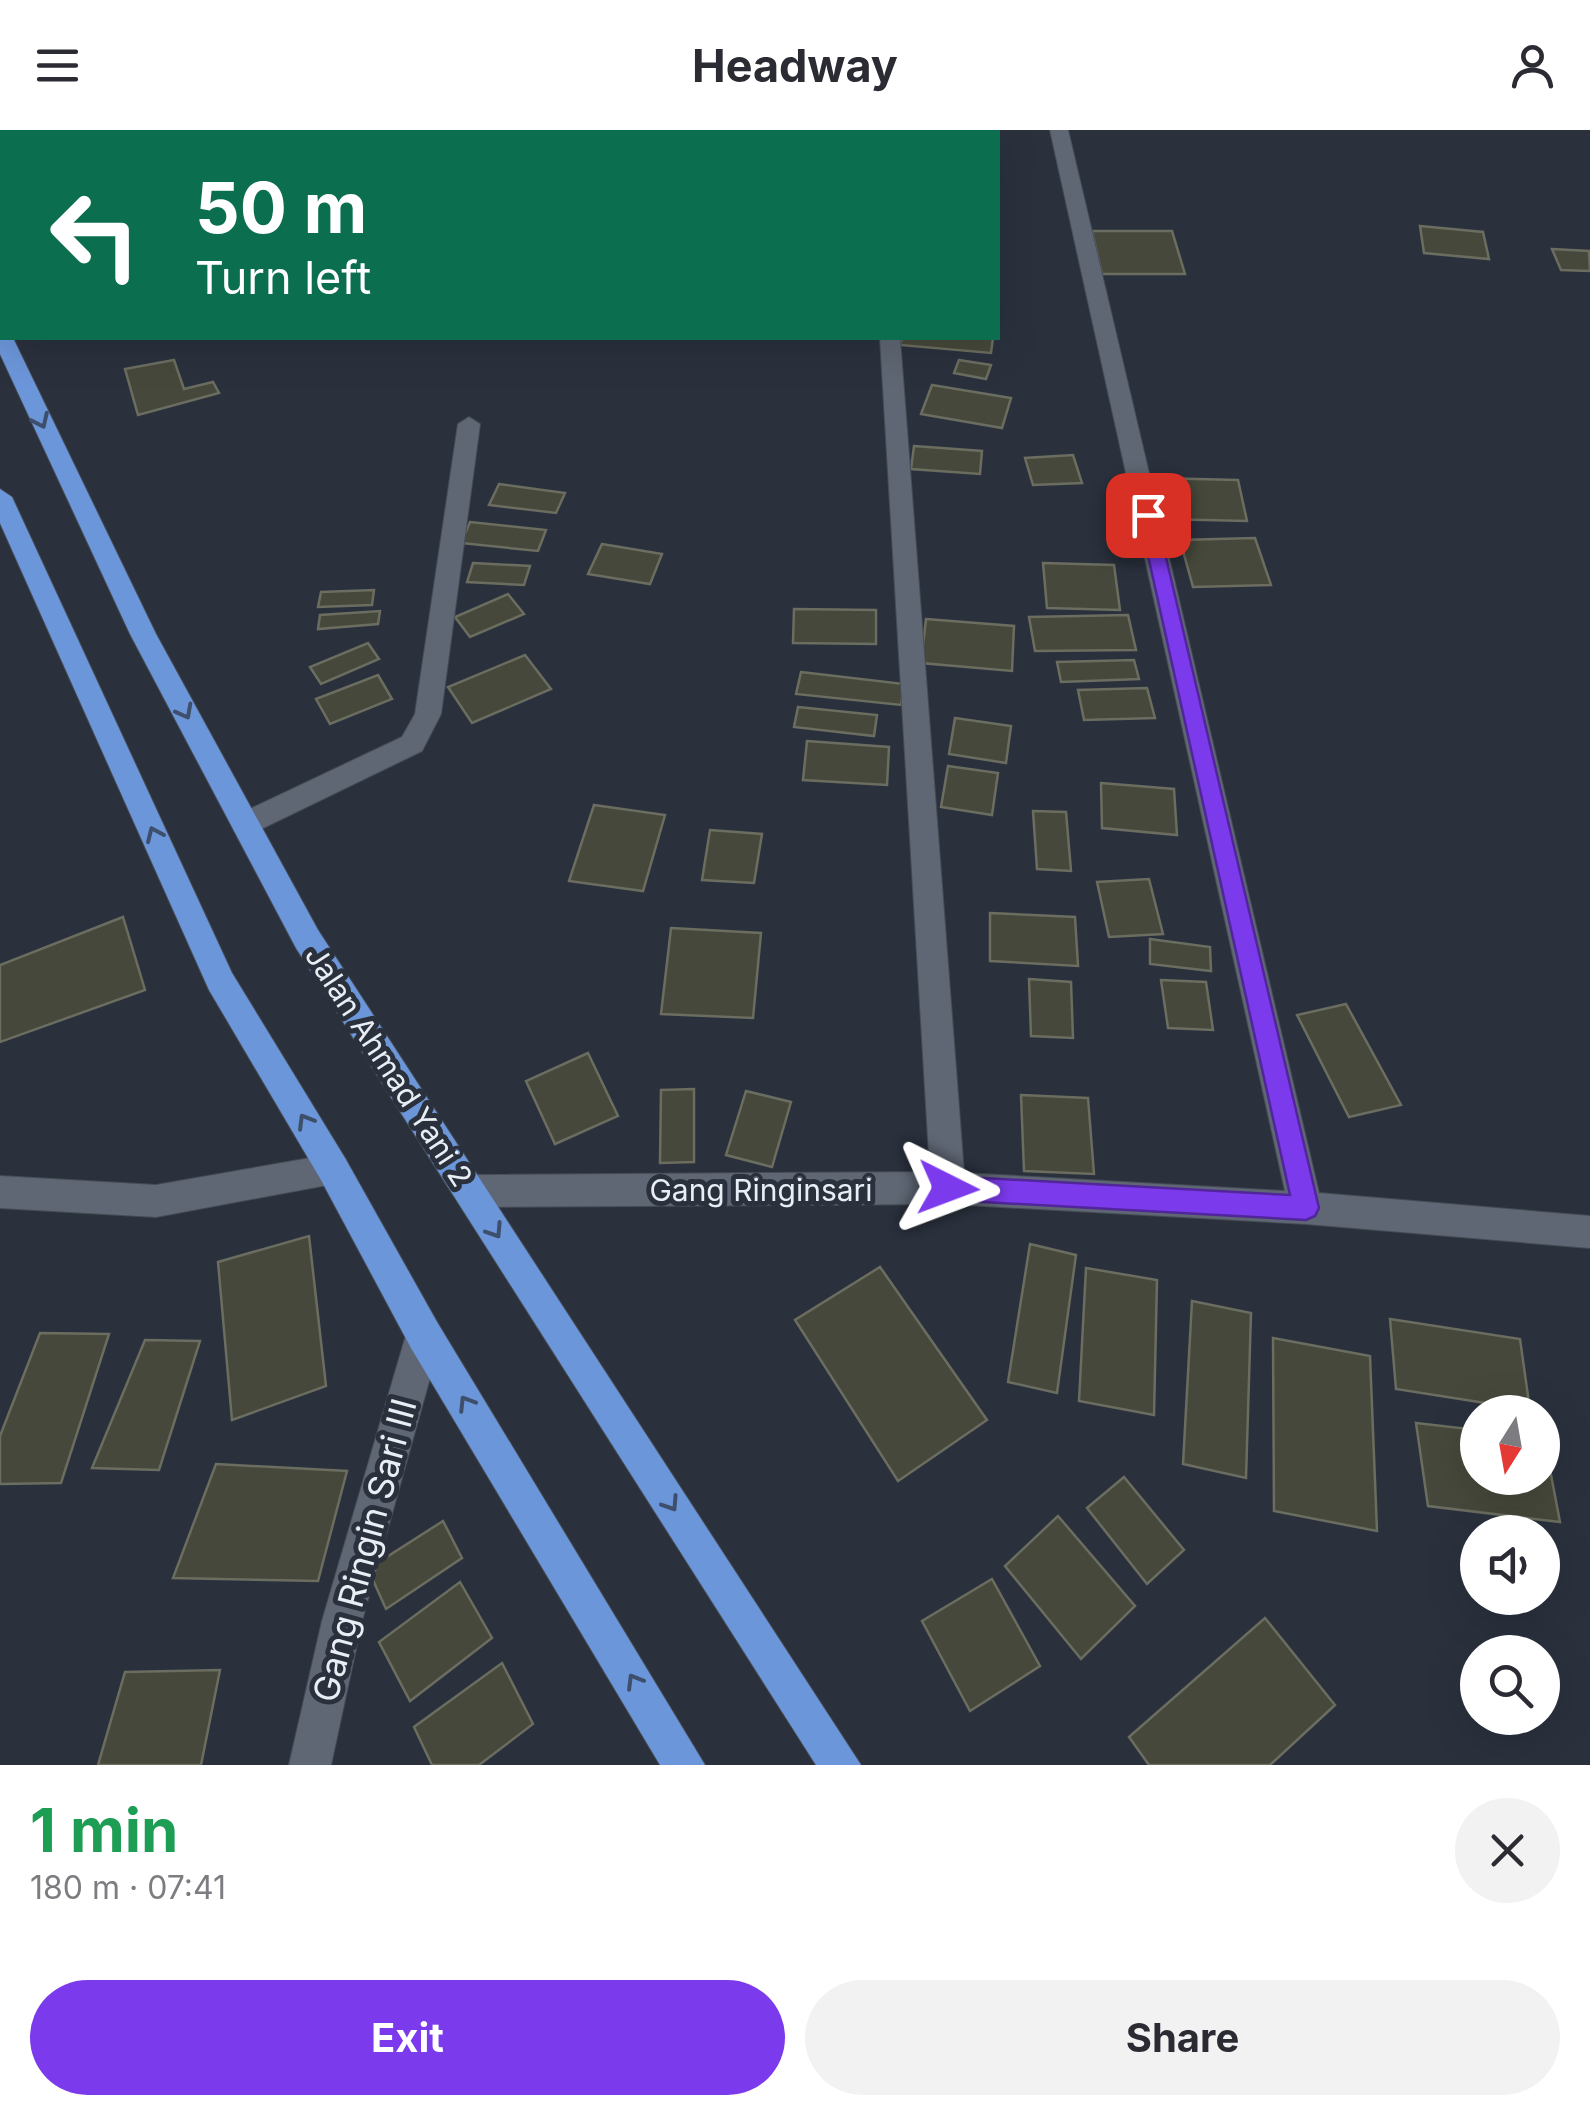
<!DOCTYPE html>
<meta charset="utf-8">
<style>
body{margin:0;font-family:Inter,sans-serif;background:#f2f2f3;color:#2b2b33;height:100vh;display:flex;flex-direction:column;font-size:38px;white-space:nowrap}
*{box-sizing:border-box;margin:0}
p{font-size:32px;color:#7c7c81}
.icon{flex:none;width:55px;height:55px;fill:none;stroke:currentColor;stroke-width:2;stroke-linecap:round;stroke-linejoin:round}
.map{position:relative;height:1635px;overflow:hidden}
.sheet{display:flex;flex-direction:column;background:#fff;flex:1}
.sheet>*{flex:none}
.top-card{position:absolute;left:0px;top:0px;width:1000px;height:210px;box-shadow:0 10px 40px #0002;background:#0b6e4f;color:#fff;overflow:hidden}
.needle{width:65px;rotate:191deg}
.buttons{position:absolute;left:1460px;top:1265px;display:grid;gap:20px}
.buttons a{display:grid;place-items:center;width:100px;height:100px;border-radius:50%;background:#fff;box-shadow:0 10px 40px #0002;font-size:50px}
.pin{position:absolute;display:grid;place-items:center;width:85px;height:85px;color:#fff;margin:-42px;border-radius:20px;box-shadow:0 5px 15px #0006}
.me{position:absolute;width:110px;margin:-55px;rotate:93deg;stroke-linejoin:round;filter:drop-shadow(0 0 8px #0008)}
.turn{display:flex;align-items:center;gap:35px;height:210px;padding:0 30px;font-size:45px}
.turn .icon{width:130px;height:130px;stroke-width:2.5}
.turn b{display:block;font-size:70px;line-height:85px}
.round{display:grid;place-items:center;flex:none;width:105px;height:105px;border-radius:52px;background:#f2f2f3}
.summary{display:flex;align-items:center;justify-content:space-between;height:170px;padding:0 30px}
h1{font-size:60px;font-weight:700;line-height:75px;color:#1e9e55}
.button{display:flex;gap:20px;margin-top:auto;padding:20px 30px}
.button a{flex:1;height:115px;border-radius:60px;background:#7c3aed;color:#fff;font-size:40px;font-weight:700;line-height:115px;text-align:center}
.button a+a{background:#f2f2f3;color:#2b2b33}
header{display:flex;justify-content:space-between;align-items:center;height:130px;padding:0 30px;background:#fff;font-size:45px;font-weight:700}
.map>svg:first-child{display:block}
.building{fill:#45483a;stroke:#6a6d5f;stroke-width:2.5}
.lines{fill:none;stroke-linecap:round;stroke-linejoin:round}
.service-casing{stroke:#464c55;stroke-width:2}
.minor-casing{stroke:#464c55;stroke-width:2}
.trunk-casing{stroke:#464c55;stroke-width:2}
.service{fill:#5f6774;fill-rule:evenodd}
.minor{fill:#5f6774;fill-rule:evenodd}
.trunk{fill:#6c96da;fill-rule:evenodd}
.oneway{stroke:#3e4f6c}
.route{fill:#7c3aed;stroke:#51269a;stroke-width:2.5}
.labels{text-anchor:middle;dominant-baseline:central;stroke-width:10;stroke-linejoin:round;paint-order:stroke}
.street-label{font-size:30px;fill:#e9eef5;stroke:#2a313d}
.near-street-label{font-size:35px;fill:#e9eef5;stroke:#2a313d}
</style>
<header><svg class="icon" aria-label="menu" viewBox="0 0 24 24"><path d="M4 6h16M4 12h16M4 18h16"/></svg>Headway<svg class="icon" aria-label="person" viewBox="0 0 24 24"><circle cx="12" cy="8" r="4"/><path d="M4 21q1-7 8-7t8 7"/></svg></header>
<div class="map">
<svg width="1590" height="1635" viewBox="0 0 1590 1635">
<rect width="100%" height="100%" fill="#2a313d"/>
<!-- building -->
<g class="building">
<polygon points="1420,96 1483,102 1489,129 1424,123"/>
<polygon points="1092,101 1172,101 1185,144 1102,144"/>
<polygon points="1552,119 1589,121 1590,141 1561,140"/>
<polygon points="902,208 993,208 991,223 900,215"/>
<polygon points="174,230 184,259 213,252 219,263 138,285 125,239"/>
<polygon points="959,230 991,235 986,249 954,243"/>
<polygon points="932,255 1011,268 1002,298 921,284"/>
<polygon points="914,316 982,321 980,344 911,339"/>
<polygon points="1073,325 1082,353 1033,355 1025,328"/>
<polygon points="1155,348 1238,350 1247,391 1162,389"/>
<polygon points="499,354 565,363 556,383 489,375"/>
<polygon points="470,392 546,400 538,421 461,413"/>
<polygon points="1255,408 1271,455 1193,457 1180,410"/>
<polygon points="602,414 662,424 650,454 588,444"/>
<polygon points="473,433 530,436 524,455 467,452"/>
<polygon points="1043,433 1114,435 1120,480 1047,478"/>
<polygon points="374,460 372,475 318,477 321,462"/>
<polygon points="508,464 524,484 470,507 455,487"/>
<polygon points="794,479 876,480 876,514 793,513"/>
<polygon points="380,481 378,494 318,499 320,485"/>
<polygon points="1128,485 1136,520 1035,521 1029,487"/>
<polygon points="926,489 1014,496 1012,541 921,533"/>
<polygon points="368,513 379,529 321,554 310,537"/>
<polygon points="525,525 551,559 472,593 448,557"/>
<polygon points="1134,530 1139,549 1061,552 1057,532"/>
<polygon points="801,542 904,554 901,575 796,564"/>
<polygon points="378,545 392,569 330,594 316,569"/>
<polygon points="1147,558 1155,588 1084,590 1078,560"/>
<polygon points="798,577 877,585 874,606 794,597"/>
<polygon points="955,588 1011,596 1006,633 949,624"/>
<polygon points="807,611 889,617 887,655 803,650"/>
<polygon points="948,636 998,643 992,685 941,677"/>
<polygon points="1101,653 1174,659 1177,705 1102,698"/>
<polygon points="594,675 665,685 643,761 569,751"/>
<polygon points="1033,681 1066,682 1071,741 1037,739"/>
<polygon points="710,700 762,704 754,753 702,750"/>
<polygon points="1149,749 1163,804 1109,807 1097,752"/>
<polygon points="990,783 1075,787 1078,836 990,831"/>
<polygon points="123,787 145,860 0,912 0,835"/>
<polygon points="671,798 761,803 753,888 661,884"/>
<polygon points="1150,809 1210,817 1211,841 1150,834"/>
<polygon points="1029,849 1071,852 1073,908 1031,906"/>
<polygon points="1161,850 1206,852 1213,900 1168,898"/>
<polygon points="1346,874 1401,975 1349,987 1297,885"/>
<polygon points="588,923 618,986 555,1014 526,951"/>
<polygon points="694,959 694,1032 660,1033 661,960"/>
<polygon points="746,961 791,972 772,1037 726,1025"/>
<polygon points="1021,965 1088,968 1094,1044 1024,1041"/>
<polygon points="309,1106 326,1256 232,1290 218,1132"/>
<polygon points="1030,1114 1076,1125 1057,1263 1008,1252"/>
<polygon points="880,1137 987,1290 898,1351 795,1190"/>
<polygon points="1086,1138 1157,1150 1154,1285 1079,1271"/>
<polygon points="1192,1171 1251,1183 1246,1348 1183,1334"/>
<polygon points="1390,1189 1520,1209 1530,1280 1396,1259"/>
<polygon points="40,1203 109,1204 61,1353 0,1354 0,1306"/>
<polygon points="1273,1208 1370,1226 1377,1401 1274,1381"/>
<polygon points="145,1210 200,1211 159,1340 92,1338"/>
<polygon points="1416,1293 1478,1300 1478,1348 1542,1348 1544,1308 1560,1392 1428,1376"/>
<polygon points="216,1334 347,1341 318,1451 173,1448"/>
<polygon points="1124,1347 1184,1420 1147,1454 1087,1378"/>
<polygon points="1058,1386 1135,1476 1081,1529 1005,1436"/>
<polygon points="443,1391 462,1428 386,1479 368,1439"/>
<polygon points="992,1449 1040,1536 970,1581 922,1491"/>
<polygon points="460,1452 492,1508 410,1571 379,1512"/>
<polygon points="1265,1488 1335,1575 1270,1635 1149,1635 1129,1607"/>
<polygon points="502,1533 533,1594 479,1635 432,1635 414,1597"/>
<polygon points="220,1540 201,1635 98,1635 125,1542"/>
</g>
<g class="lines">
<!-- service casing -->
<g class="service-casing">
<polygon id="service" points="2,25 2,33 0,34 0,26"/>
</g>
<!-- minor casing -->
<g class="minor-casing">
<g id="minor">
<rect x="866" y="0" width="18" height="2"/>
<polygon points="1050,0 1068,0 1319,1063 1590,1086 1590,1118 1306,1094 948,1074 470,1077 458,1072 453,1061 458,1050 470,1045 930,1042 880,208 900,208 964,1043 1285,1061"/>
<polygon points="469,287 480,294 441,584 422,621 255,702 245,705 235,702 231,694 235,686 402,607 415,584 458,294"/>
<polygon points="333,1024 345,1028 350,1039 345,1050 333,1054 156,1087 0,1078 0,1046 156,1055"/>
<polygon points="424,1187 437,1192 442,1205 362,1491 331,1635 289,1635 322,1491 406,1205 411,1192"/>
</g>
</g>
<!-- trunk casing -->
<g class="trunk-casing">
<g id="trunk">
<polygon points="0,196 2,208 13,208 156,504 318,800 861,1635 816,1635 296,818 130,504 0,224"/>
<polygon points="0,359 12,367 232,843 345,1028 437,1192 705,1635 660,1635 411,1218 321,1050 209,860 0,393"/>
</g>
</g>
<!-- service -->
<use href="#service" class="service"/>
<!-- minor -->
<use href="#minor" class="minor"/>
<!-- trunk -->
<use href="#trunk" class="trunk"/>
</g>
<!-- one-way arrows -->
<defs><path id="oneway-chevron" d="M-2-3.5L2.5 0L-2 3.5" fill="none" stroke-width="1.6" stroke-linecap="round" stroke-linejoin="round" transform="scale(2.5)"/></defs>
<g class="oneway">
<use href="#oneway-chevron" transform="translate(41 291) rotate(65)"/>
<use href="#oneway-chevron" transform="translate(185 582) rotate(62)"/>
<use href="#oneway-chevron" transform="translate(154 704) rotate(-114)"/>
<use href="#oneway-chevron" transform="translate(305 991) rotate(-121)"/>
<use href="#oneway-chevron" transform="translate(495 1101) rotate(57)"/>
<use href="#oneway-chevron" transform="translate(466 1273) rotate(-122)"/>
<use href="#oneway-chevron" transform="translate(671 1374) rotate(57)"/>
<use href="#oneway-chevron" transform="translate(634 1551) rotate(-121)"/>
</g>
<!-- route -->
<polygon class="route" points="1148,379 1156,385 1319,1078 1315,1086 1306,1090 948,1070 939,1067 936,1058 939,1050 948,1046 1290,1065 1139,385"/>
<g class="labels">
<!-- street labels -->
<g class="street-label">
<text transform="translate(389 936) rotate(57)">Jalan Ahmad Yani 2</text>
<text x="761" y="1060">Gang Ringinsari</text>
</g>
<!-- near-street labels -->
<g class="near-street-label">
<text transform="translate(364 1420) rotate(-75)">Gang Ringin Sari III</text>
</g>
</g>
</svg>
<div class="buttons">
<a><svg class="needle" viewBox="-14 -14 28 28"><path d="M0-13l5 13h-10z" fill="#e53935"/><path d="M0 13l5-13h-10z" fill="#7c7c81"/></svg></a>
<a><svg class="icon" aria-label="sound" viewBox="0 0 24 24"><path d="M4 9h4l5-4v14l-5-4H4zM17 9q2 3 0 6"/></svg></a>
<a><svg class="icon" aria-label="search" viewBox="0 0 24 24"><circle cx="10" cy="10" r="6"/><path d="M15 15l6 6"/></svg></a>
</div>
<div class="pin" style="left:1148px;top:385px;background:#d93025"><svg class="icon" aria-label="arrive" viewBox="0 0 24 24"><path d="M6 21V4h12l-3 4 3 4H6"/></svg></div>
<svg class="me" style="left:948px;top:1058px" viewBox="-20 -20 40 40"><path d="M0-17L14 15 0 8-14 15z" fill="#7c3aed" stroke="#fff" stroke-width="4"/></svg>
<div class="top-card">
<div class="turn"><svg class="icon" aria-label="left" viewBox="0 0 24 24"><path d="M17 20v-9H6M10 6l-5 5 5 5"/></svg><div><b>50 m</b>Turn left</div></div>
</div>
</div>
<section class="sheet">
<div class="summary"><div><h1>1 min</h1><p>180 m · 07:41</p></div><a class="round"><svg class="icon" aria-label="close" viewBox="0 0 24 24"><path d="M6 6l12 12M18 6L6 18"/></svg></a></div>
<div class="button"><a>Exit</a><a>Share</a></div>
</section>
